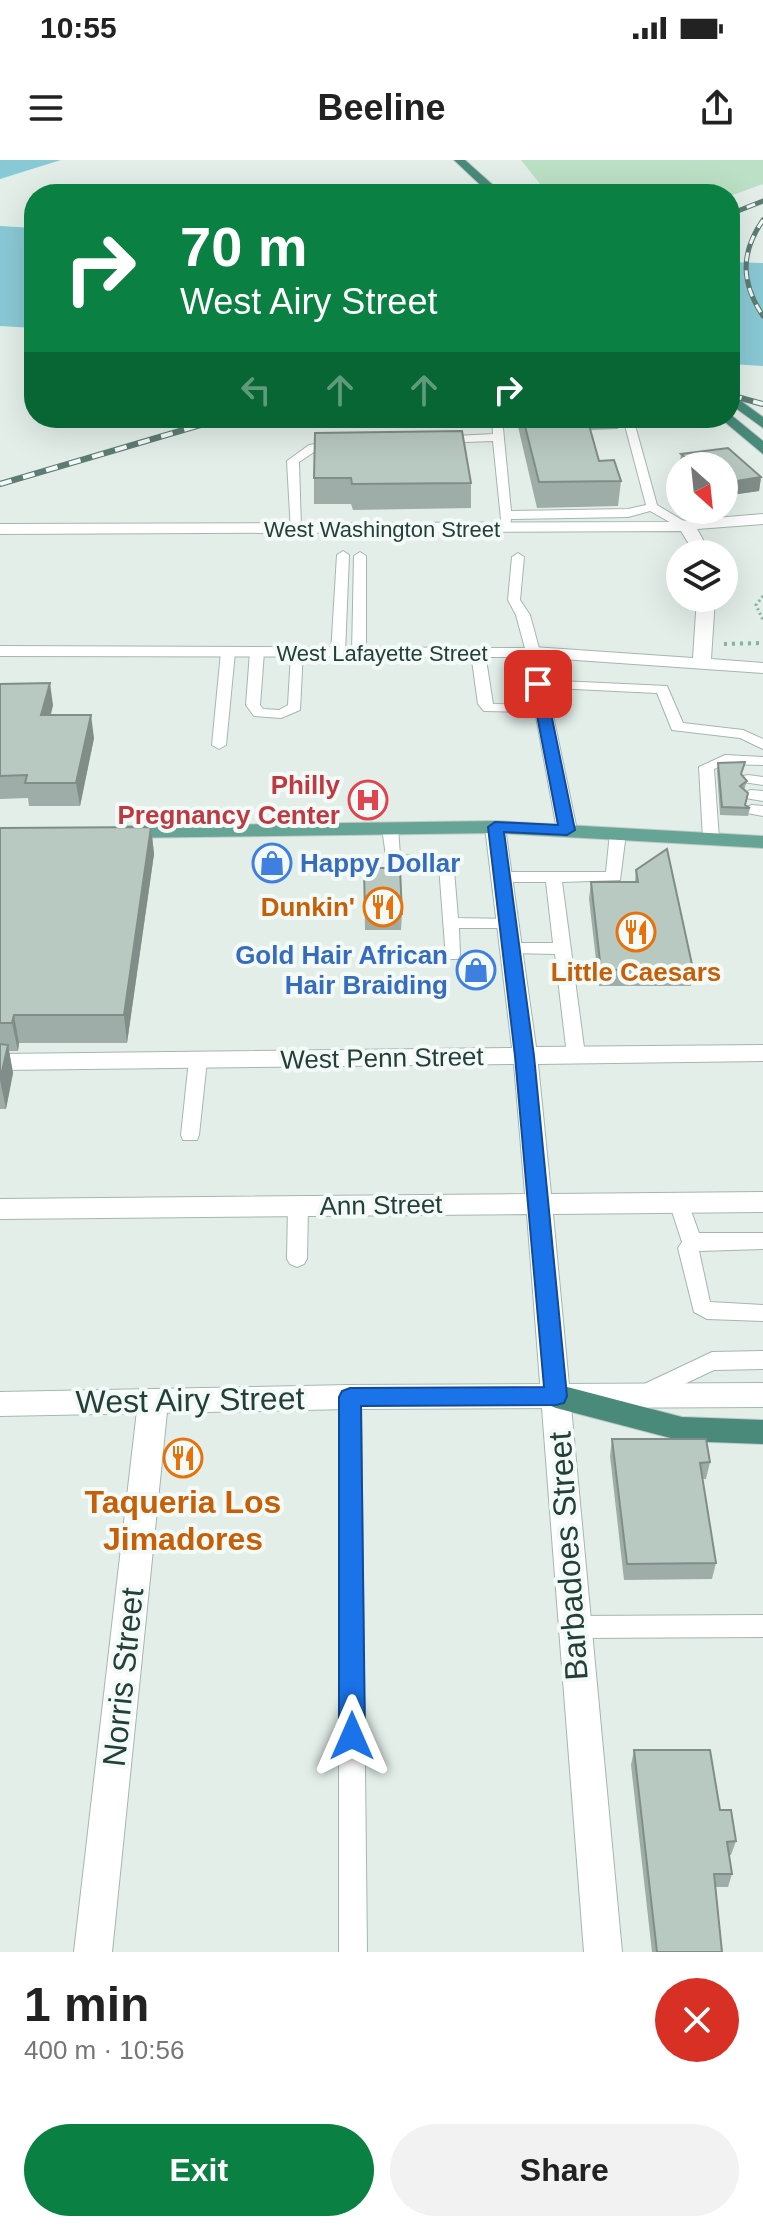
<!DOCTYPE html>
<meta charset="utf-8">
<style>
body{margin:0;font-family:Arial,sans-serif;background:#f2f2f2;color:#222;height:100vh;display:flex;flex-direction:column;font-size:30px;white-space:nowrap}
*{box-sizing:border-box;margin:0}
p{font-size:26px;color:#767676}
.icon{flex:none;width:44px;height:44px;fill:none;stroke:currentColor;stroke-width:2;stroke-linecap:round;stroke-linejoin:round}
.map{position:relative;height:1792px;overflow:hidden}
.sheet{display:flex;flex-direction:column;background:#fff;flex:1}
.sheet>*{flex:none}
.guide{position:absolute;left:24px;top:24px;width:716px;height:244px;border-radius:32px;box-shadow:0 8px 32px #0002;background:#0b8043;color:#fff;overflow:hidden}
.needle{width:52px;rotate:153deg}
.tools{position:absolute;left:666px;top:292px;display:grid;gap:16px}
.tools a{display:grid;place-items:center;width:72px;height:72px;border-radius:50%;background:#fff;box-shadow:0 8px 32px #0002;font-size:40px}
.pin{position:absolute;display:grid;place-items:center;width:68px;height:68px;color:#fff;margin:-34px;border-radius:16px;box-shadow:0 4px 12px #0006}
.me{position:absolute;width:88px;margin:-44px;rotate:0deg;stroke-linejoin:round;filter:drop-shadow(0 0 6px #0008)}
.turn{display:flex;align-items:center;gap:28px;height:168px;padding:0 24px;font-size:36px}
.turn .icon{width:104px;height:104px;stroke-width:2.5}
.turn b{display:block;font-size:56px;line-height:68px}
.lanes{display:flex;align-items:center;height:76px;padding:0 24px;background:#0003;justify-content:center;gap:40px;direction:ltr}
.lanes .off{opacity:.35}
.round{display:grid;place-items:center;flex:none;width:84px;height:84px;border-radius:42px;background:#f2f2f2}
.summary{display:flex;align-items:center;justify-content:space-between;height:136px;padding:0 24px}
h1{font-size:48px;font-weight:600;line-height:60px}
.primary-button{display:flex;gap:16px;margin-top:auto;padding:16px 24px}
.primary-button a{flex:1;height:92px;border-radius:48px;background:#0b8043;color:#fff;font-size:32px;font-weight:600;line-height:92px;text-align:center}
.primary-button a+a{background:#f2f2f2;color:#222}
.status{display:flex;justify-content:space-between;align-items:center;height:56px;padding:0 40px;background:#fff;direction:ltr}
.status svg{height:22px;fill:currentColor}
header{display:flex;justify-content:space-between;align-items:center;height:104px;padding:0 24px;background:#fff;font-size:36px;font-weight:600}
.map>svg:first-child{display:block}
.green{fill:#bce0c5}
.water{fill:#89c9d5}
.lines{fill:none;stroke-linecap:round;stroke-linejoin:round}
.service-casing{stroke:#a5b6b0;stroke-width:2}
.minor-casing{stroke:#a5b6b0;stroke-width:2}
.tertiary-casing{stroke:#a5b6b0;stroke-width:2}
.secondary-casing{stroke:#a1bab1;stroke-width:2}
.primary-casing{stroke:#c1cac7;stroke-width:2}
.trunk-casing{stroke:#c1cac7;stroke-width:2}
.path-far1{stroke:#83b3a3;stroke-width:3;stroke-dasharray:2 3;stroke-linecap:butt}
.path{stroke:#83b3a3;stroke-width:4;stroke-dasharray:3 5;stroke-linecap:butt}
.service{fill:#fff;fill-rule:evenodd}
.minor{fill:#fff;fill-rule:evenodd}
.tertiary{fill:#fff;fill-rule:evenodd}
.secondary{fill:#fff;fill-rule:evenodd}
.primary{fill:#66a595;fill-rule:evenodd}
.trunk{fill:#498a7a;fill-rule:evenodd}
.rail-far1-casing{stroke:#5d7c73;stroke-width:5}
.rail-casing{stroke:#5d7c73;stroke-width:6}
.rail-far1{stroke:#f4faf7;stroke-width:3;stroke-dasharray:9;stroke-linecap:butt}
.rail{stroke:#f4faf7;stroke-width:4;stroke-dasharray:12;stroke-linecap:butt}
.wall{fill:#9eada7}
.shaded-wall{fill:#818d88}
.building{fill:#b8c9c2;stroke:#818d88;stroke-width:2}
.route{fill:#1a73e8;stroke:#114b97;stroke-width:2}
.labels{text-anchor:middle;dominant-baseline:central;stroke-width:8;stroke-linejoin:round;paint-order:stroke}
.far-street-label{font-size:22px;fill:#224038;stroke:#f4faf7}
.health-label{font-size:26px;font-weight:bold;fill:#be3a42;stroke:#f4faf7;text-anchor:end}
.shop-label{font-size:26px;font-weight:bold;fill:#366cbe;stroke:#f4faf7;text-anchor:start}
.food-label{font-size:26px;font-weight:bold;fill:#c56008;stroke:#f4faf7;text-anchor:end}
.street-label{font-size:26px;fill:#224038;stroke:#f4faf7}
.near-street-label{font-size:32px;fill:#224038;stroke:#f4faf7}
.near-food-label{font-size:32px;font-weight:bold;fill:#c56008;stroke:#f4faf7}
</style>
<div class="status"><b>10:55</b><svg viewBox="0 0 49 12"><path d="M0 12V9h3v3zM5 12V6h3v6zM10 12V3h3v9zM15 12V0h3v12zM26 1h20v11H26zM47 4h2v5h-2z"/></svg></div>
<header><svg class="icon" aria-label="menu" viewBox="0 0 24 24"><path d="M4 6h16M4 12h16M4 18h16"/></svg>Beeline<svg class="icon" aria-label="share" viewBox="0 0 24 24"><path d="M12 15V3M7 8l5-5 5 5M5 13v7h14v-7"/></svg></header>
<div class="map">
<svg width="763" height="1792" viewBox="0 0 763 1792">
<rect width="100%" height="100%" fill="#e3eee9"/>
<!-- green -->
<polygon class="green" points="521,0 763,0 763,24 730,36 548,34"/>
<!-- water -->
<g class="water">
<polygon points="0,0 61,0 0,19"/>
<polygon points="0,66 34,68 34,168 0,166"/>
<polygon points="730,102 763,103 763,206 730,204"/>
</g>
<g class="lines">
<!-- service casing -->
<g class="service-casing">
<g id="service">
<polygon points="492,258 502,258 511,351 628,349 646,345 623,258 633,258 657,345 692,366 682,369 650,351 628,357 511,359 510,369 502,369 493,281 438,283 432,280 438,277 493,274"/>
<polygon points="337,280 341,281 341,285 317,290 299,302 301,369 291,372 287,301 309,285"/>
<polygon points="343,391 349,395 345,493 338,497 331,493 337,395"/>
<polygon points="360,392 366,396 366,493 359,497 352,493 354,396"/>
<polygon points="518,393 524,397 520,440 530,455 540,492 533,496 526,492 516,455 508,440 512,397"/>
<polygon points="228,488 235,492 226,585 219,589 212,585 221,492"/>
<polygon points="257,488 264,492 260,545 263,549 279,550 288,545 291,493 293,490 303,490 300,550 281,558 254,556 246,545 250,492"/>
<polygon points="478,489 485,493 493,544 543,545 550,549 548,552 484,551 478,544 471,493"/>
<polygon points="538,520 667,526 683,563 743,570 763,579 763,589 740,578 672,570 657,533 533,527 531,524"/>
<polygon points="725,595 763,597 763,605 727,604 714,609 719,679 711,684 703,679 699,607"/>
<polygon points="748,615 763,617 763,625 743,622 743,616"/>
<polygon points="750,630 763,631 763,641 745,638 742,635"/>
<polygon points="752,645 763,646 763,656 747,653 747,647"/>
<polygon points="390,663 398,668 400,695 453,698 458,758 508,759 514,760 516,764 514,768 459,768 460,795 458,799 446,799 439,706 387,703 382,668"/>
<polygon points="618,668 626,673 620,720 562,722 585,895 576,901 567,895 555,794 511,793 503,788 511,783 553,783 546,722 502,722 494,717 502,712 606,712 610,673"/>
<polygon points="198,894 207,900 199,975 197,980 183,980 181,975 189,900"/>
<polygon points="679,1035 686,1037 699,1073 763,1073 763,1089 699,1091 710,1142 763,1145 763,1161 707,1159 694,1152 678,1088 682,1082 669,1042 672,1037"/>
<polygon points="298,1039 305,1041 308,1046 307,1099 304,1104 297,1107 290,1104 287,1099 288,1046 291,1041"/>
<polygon points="763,1191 763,1209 714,1210 646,1242 638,1239 635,1233 638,1227 712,1192"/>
<polygon points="350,1228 358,1231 361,1237 367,1792 339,1792 339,1237 342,1231"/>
<polygon points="763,1455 763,1477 573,1478 564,1475 561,1467 564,1459 573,1456"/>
</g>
</g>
<!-- minor casing -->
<g class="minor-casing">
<g id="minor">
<polygon points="763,354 763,364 697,369 711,394 695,394 681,371 0,374 0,364 667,362"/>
<polygon points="697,438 715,438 711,499 763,503 763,513 533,497 524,492 533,487 693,498"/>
<polygon points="495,661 505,667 536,887 763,885 763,901 538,904 551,1034 763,1032 763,1052 553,1054 622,1792 584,1792 527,1054 0,1059 0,1039 525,1034 514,904 0,910 0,894 512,888 485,667"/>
<polygon points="153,1230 163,1234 168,1242 112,1792 74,1792 138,1242 143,1234"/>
</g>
</g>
<!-- tertiary casing -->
<g class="tertiary-casing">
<polygon id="tertiary" points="0,486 539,488 577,670 567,676 557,670 525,497 0,496"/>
</g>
<!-- secondary casing -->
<g class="secondary-casing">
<polygon id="secondary" points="763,1223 763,1247 350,1249 0,1256 0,1232 350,1225"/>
</g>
<!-- primary casing -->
<g class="primary-casing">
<polygon id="primary" points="495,661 763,676 763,688 495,673 118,678 108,672 118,666"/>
</g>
<!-- trunk casing -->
<g class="trunk-casing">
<g id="trunk">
<polygon points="454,0 465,0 503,34 490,34"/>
<polygon points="730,233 763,257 763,268 730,244"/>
<polygon points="730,254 763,281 763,294 720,258 730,258"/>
<polygon points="556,1224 682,1257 763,1260 763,1284 682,1281 556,1248 546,1244 542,1236 546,1228"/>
</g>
</g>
<!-- path-far1 -->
<polyline class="path-far1" points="763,436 756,445 763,460"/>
<!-- path -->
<polyline class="path" points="724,484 763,483"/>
<!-- service -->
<use href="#service" class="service"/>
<!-- minor -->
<use href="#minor" class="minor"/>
<!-- tertiary -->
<use href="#tertiary" class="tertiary"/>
<!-- secondary -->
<use href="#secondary" class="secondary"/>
<!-- primary -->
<use href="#primary" class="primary"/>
<!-- trunk -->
<use href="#trunk" class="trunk"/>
<!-- rail-far1 casing -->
<g class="rail-far1-casing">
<g id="rail-far1">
<polyline points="730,54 763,41"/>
<path d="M763,60C740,93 741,123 763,156"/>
</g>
</g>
<!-- rail casing -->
<g class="rail-casing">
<g id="rail">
<polyline points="730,235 763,244"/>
<polyline points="0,324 224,258"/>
</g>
</g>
<!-- rail-far1 -->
<use href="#rail-far1" class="rail-far1"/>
<!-- rail -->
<use href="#rail" class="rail"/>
</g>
<!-- wall -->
<g class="wall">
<polygon points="516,258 619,258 618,269 590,270 599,301 621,321 618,346 537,348"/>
<polygon points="462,271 471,323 471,348 353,350 351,344 314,344 314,318"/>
<polygon points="728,288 761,317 759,331 724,336 724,306 680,306 680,309 679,308 681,294"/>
<polygon points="0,524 53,545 51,555 94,578 80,646 29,646 28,638 0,639"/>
<polygon points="718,603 742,615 747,621 744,630 746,645 750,648 748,656 720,655 717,611"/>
<polygon points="151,667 154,694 127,883 19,883 18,891 9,891 13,913 6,949 0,949 0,668"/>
<polygon points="364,708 402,754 401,770 365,770"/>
<polygon points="636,710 693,809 691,826 599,826 589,739 591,722 635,722"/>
<polygon points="612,1279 710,1302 706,1319 702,1319 716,1403 712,1419 624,1420 610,1296"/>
<polygon points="634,1590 720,1650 736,1681 731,1695 729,1695 732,1714 728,1727 716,1727 722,1792 652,1792 631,1605"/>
</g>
<!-- shaded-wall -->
<g class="shaded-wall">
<polygon points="761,317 759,331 724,336 724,323"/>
<polygon points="50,523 53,545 44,578 41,555"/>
<polygon points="91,555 94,578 80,646 76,623"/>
<polygon points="151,667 154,694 127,883 124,855"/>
<polygon points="14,855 19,883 18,891 12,863"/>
<polygon points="8,885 13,913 6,949 0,920"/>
</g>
<!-- building -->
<g class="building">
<polygon points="523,258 587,258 599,301 614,300 621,321 539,322"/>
<polygon points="462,271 471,323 352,324 351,318 314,318 315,273"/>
<polygon points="728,288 761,317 724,323 724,306 695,306 681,294"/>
<polygon points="50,523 41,555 91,555 76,623 25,623 27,615 0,616 0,524"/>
<polygon points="745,602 741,614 747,621 740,626 748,633 745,645 750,648 722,647 718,603"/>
<polygon points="151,667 124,855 14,855 12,863 0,863 0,668"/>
<polygon points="667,689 693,809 601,810 591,722 638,722 636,710"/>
<polygon points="364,708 400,708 402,754 365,754"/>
<polygon points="0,884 8,885 0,920"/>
<polygon points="612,1279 706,1279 710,1302 700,1303 716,1403 627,1404"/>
<polygon points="634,1590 710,1590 720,1650 731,1650 736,1681 727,1682 732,1714 714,1714 722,1792 657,1792"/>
</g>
<!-- route -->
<polygon class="route" points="538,520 545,524 575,670 567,675 504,672 534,896 567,1236 564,1243 556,1245 361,1246 365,1576 361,1585 352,1589 343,1585 339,1576 339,1237 342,1231 350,1228 544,1227 515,896 488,667 495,662 558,665 531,524"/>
<!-- icons -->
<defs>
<g id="hospital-ring" transform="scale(2)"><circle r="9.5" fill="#f4faf7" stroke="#e0444e" stroke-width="1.5"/><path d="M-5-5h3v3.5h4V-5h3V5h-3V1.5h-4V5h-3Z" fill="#e0444e"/></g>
<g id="shop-ring" transform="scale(2)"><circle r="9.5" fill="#f4faf7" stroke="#3f7fe0" stroke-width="1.5"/><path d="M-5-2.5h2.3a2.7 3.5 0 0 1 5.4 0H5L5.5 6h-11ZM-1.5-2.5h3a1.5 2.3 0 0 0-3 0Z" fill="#3f7fe0"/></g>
<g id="restaurant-ring" transform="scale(2)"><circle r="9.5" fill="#f4faf7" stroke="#e8710a" stroke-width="1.5"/><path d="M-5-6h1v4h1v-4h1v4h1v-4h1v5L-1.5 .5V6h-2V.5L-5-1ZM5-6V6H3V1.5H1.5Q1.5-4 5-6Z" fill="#e8710a"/></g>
</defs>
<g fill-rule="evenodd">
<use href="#hospital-ring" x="368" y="640"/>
<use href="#shop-ring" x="272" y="703"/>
<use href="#restaurant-ring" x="383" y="747"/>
<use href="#restaurant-ring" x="636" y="772"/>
<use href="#shop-ring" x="476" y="810"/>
<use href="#restaurant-ring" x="183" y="1298"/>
</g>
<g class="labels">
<!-- far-street labels -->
<g class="far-street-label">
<text x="382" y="369">West Washington Street</text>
<text x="382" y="493">West Lafayette Street</text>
</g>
<!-- health labels -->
<g class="health-label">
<text x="340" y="625">Philly<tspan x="340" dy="30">Pregnancy Center</tspan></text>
</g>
<!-- shop labels -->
<g class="shop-label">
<text x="300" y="703">Happy Dollar</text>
<text x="448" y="795" text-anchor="end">Gold Hair African<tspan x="448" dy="30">Hair Braiding</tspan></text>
</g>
<!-- food labels -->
<g class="food-label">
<text x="355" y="747">Dunkin'</text>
<text x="636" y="812" text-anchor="middle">Little Caesars</text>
</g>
<!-- street labels -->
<g class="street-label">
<text transform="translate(382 898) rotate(-1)">West Penn Street</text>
<text transform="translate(381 1045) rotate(-1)">Ann Street</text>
</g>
<!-- near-street labels -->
<g class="near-street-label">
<text transform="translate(190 1240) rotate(-1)">West Airy Street</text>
<text transform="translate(568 1396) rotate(-94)">Barbadoes Street</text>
<text transform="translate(123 1517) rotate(-84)">Norris Street</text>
</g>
<!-- near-food labels -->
<g class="near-food-label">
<text x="183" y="1342">Taqueria Los<tspan x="183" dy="37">Jimadores</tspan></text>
</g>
</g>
</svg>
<div class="tools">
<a><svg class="needle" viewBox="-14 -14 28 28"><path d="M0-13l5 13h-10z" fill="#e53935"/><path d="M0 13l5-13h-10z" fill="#767676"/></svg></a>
<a><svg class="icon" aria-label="layers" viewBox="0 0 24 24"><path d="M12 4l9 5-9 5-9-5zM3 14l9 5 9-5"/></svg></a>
</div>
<div class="pin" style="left:538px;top:524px;background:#d93025"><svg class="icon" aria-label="arrive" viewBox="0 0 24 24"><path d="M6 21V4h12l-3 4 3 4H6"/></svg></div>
<svg class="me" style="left:352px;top:1576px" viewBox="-20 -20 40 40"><path d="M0-17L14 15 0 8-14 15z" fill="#1a73e8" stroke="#fff" stroke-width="4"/></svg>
<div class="guide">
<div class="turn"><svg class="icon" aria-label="right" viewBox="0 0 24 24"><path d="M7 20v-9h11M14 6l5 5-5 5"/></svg><div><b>70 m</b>West Airy Street</div></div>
<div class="lanes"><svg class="icon off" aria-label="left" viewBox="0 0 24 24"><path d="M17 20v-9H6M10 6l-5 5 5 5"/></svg><svg class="icon off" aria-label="ahead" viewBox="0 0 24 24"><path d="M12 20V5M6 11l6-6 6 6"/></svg><svg class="icon off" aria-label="ahead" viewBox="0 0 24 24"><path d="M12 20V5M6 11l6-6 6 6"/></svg><svg class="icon" aria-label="right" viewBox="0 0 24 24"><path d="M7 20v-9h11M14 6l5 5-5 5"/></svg></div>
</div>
</div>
<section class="sheet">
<div class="summary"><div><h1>1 min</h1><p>400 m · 10:56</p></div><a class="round" style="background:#d93025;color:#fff"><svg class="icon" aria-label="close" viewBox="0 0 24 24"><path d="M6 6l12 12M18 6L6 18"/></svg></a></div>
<div class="primary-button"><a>Exit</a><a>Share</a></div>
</section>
